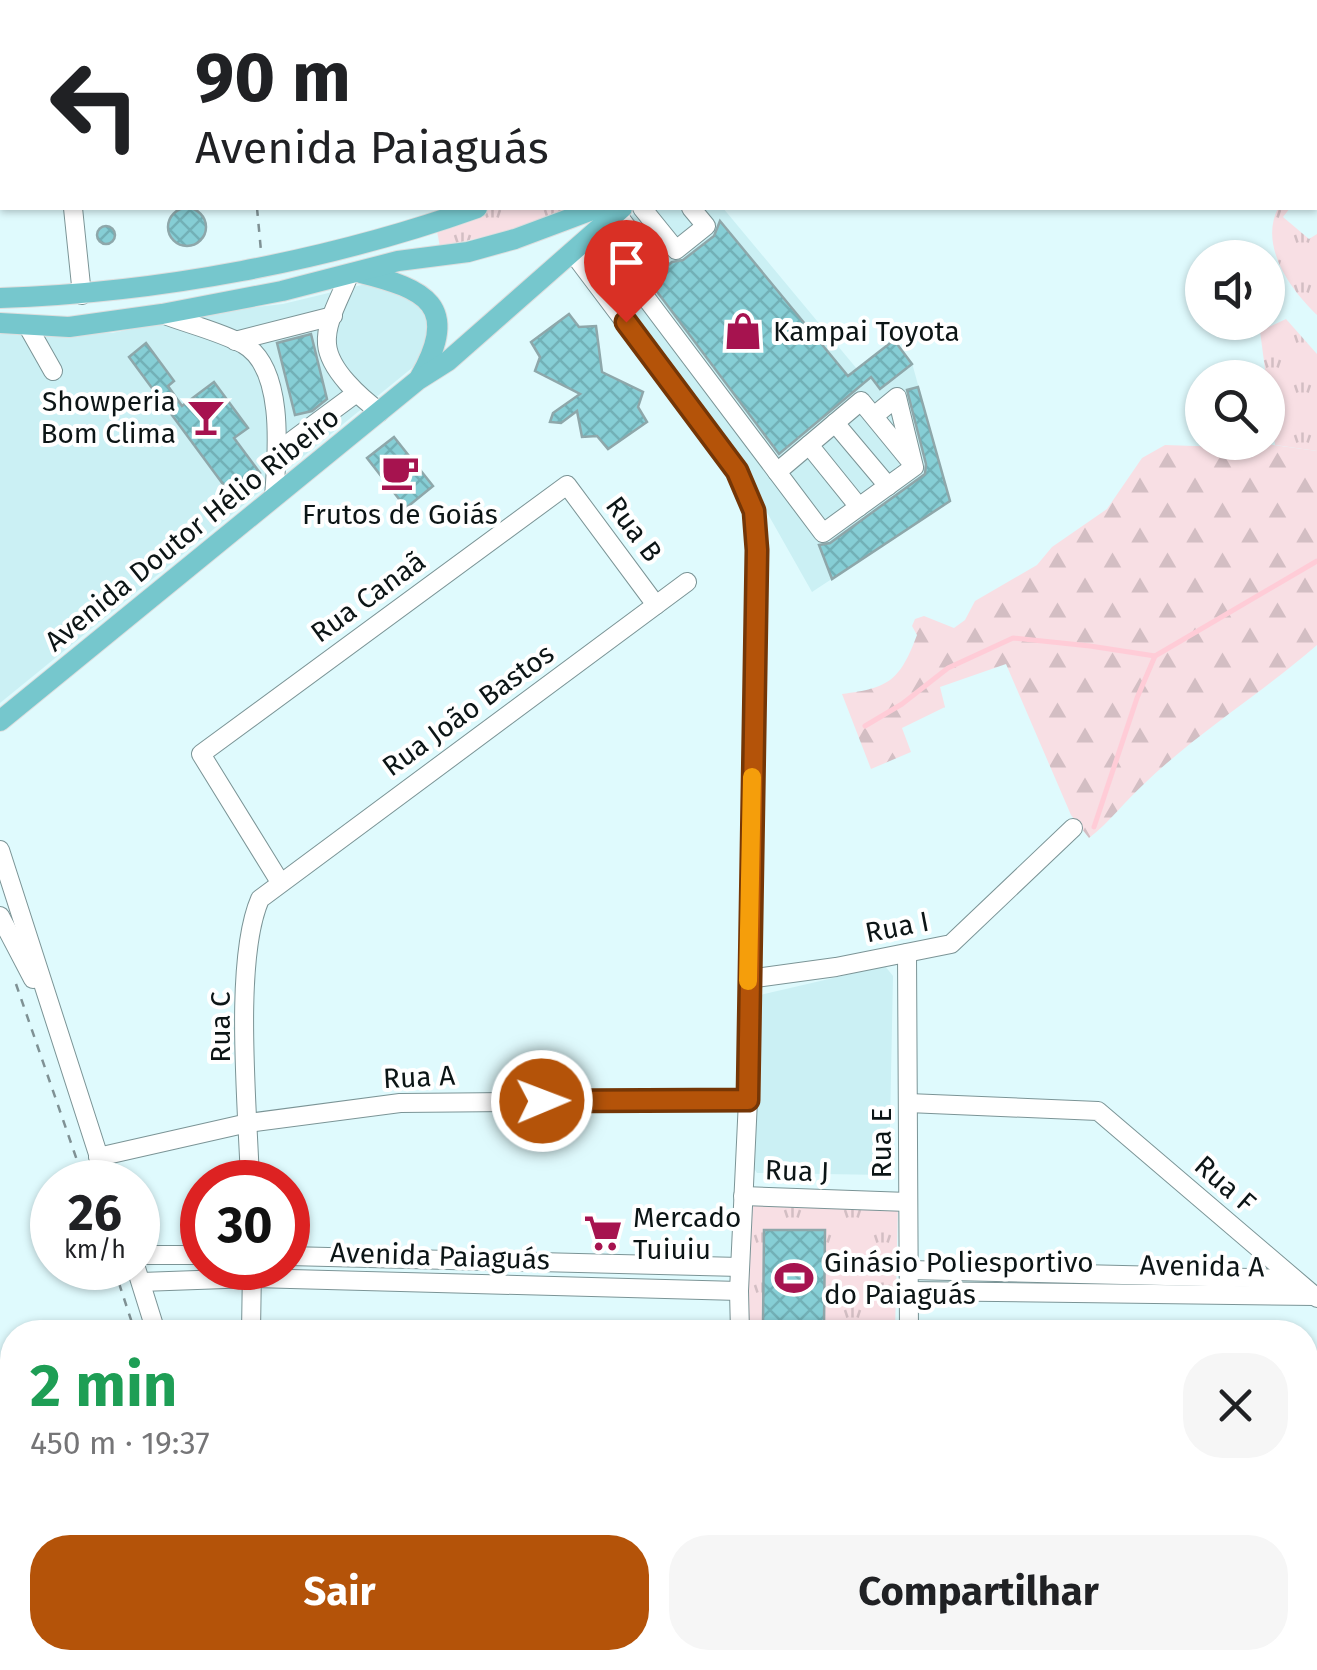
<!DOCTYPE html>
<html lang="pt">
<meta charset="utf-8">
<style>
body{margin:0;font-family:"Fira Sans",sans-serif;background:#f6f6f6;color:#202124;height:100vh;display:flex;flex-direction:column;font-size:38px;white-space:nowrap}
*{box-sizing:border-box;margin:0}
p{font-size:32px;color:#757577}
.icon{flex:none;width:55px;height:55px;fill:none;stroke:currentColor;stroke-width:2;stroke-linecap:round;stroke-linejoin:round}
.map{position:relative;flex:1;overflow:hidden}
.details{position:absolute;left:0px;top:1320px;width:1318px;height:350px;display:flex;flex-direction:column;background:#fff;border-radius:40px 40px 0 0;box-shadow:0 2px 8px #0004}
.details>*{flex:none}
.banner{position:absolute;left:0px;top:0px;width:1318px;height:210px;box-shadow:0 2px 8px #0004;background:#fff;color:#202124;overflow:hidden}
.fabs{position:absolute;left:1185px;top:240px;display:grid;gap:20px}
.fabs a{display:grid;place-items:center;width:100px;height:100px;border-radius:50%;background:#fff;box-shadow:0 2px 8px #0004;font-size:50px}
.speed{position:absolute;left:30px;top:1160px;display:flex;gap:20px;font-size:50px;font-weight:700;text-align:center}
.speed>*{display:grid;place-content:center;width:130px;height:130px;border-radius:50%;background:#fff;box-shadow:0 2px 8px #0004;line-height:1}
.speed small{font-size:25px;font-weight:400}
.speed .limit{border:15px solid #d22;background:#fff;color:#111}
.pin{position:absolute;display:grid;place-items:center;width:85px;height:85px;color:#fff;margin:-102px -42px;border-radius:50% 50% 50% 0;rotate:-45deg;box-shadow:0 0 10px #0007}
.pin .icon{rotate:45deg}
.me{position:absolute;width:110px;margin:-55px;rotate:89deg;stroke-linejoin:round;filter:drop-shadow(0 0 8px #0008)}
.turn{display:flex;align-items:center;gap:35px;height:210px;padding:0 30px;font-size:45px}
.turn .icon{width:130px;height:130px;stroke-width:2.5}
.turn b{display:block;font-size:70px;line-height:85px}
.round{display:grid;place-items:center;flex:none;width:105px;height:105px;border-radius:40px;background:#f6f6f6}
.headline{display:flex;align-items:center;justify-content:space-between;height:170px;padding:0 30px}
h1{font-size:60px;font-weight:700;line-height:75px;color:#1e9e55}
.action{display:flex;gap:20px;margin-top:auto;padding:20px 30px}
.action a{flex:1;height:115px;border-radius:40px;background:#b45309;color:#fff;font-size:40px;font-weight:700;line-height:115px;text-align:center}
.action a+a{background:#f6f6f6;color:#202124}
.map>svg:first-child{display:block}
.built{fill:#cbf0f4}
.grass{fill:url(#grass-tufts)}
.forest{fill:url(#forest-firs)}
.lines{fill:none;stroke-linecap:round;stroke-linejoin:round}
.stream{stroke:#ffccd7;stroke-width:5}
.building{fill:url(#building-cross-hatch);stroke:#8ea7aa;stroke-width:2.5}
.minor-casing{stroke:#7b9496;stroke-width:20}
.major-casing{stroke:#dddede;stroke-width:22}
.path{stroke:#7f9194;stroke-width:2.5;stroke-dasharray:8 8;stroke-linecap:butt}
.minor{stroke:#fff;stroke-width:18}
.major{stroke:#76c7cd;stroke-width:20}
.route-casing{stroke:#753606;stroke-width:25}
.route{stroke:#b45309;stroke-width:18}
.slow{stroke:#f59e0b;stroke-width:18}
.labels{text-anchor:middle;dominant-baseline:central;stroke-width:8;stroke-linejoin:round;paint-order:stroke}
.poi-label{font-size:28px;fill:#0c1516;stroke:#fff;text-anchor:start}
.street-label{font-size:28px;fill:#0c1516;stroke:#fff}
</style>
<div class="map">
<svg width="1317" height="1670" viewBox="0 0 1317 1670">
<defs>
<pattern id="grass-tufts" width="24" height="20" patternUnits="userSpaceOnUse" patternTransform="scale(2.5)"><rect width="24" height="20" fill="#f8dfe4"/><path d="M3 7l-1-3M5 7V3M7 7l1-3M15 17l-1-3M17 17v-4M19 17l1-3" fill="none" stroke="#d3bec3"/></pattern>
<pattern id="forest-firs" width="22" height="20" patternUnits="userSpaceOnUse" patternTransform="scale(2.5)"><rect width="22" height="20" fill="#f8dfe4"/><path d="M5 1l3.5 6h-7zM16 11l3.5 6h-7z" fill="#d3bec3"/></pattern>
<pattern id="building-cross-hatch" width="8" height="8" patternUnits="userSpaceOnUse" patternTransform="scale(2.5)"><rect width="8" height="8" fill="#86ced5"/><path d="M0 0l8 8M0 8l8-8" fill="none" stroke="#72b0b6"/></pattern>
</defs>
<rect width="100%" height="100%" fill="#dffafd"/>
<!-- built -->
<g class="built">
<polygon points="641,208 723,208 857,369 894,340 912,363 950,501 812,592 743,470 594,257 597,243"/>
<polygon points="374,282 419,303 426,319 428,335 423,359 0,703 0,330 112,333 214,312 283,304"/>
<polygon points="885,966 893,976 889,1173 885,1175 757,1173 753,1167 756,996"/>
</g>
<!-- grass -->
<g class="grass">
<polygon points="495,208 578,208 521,228 440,247 436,226"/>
<path d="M1278,208H1290L1283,217L1309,239L1317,234V315C1290,289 1259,246 1278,208Z"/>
<polygon points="1286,319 1317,354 1317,451 1275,445 1260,331"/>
<polygon points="750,1201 898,1206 895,1332 747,1332"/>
<polygon points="12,1441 12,1658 118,1658 119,1670 0,1670 0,1445"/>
<polygon points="430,1658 790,1658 802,1670 399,1670"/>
</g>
<!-- forest -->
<path class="forest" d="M1267,444L1317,451V645C1262,693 1198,732 1145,783C1125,801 1110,822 1089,838L1071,815L1006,664L940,687L945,707L902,728L911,752L871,769L842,694C890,688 900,680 917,635L912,626L915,619L924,616L954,628L965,620L975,601L1037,565L1052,547L1107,509L1142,458L1165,445L1225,447Z"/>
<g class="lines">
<!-- stream -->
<g class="stream">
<polyline points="865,726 902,704 948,668 1013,638 1090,646 1155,656 1317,561"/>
<polyline points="1094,827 1137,698 1155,656"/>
</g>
</g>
<!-- building -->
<g class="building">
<circle cx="187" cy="227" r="19"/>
<polygon points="720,221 848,376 894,340 912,364 880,389 871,377 779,454 649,281 672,262 683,260 714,236"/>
<circle cx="106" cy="235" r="9"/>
<polygon points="569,314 579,327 596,326 602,372 643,392 638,407 647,422 608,449 597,436 582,437 577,411 561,423 550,422 553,413 580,394 535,371 540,357 531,342"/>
<polygon points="311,334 327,399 312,411 295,415 277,343"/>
<polygon points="146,343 174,381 168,386 182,406 214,382 248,428 234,438 260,473 231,495 129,357"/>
<polygon points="918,387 950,501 832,579 819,545 830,543 925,474 926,464 907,390"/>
<polygon points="394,437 433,486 406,508 367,458"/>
<polygon points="764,1230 825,1230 824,1326 763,1325"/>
</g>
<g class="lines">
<!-- minor casing -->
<g class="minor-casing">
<g id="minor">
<polyline points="58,0 58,2"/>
<polyline points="228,0 228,2"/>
<polyline points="378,0 380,2"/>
<polyline points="771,0 772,2"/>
<polyline points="0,163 2,163"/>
<polyline points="73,208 82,295"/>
<polyline points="642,208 676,250 706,226 691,208"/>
<polyline points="617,214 647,254 625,270 823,533 914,467 897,397 874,416"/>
<polyline points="573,253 737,471 754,511 757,550 748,1100 739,1291 740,1332"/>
<path d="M349,275C342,295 325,321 327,344C329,370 361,398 380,412"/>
<path d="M162,314C188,324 218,331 243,344C286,368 277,456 274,497"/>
<polyline points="27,325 53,371"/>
<polyline points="235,341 333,316"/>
<polyline points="835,423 888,486"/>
<polyline points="809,445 859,507"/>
<polyline points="278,451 355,394"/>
<polyline points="777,472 861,401 911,462"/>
<polyline points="0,850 107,1182"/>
<polyline points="280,882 201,754 567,485 656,605"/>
<polyline points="0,916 33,979"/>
<polyline points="907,953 909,1332"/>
<polyline points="748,979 836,967 951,944 1073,828"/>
<polyline points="908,1103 1098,1111 1317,1298"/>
<polyline points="98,1157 248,1123 400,1103 748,1100"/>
<path d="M250,1182C248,1111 233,961 260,899L687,582"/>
<polyline points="743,1196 908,1202"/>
<polyline points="138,1255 202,1255"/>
<polyline points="288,1256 740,1267"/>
<polyline points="136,1268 156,1332"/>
<polyline points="909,1270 1294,1279"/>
<polyline points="141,1282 253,1278 739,1291"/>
<polyline points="909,1291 1315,1296"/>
<polyline points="251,1332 252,1268"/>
<polyline points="1305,1462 1317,1462"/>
<polyline points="0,1587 12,1584"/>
<polyline points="90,1658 95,1670"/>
<polyline points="179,1658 183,1670"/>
<polyline points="910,1658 911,1670"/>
<polyline points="141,1670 142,1658"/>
<polyline points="162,1670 162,1658"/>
</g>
</g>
<!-- major casing -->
<g class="major-casing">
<g id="major">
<polyline points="808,2 810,0"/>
<polyline points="830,2 833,0"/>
<polyline points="876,2 879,0"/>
<polyline points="909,2 912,0"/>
<path d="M361,273C425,289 461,305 420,377"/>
<path d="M0,298C158,293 328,261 477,208"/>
<polyline points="0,323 69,327 162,314 282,291 398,261 468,252 515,239 598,208"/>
<polyline points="0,721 418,380 448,361 622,208"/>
</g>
</g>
<!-- path -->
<g class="path">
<polyline points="257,208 261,251"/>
<polyline points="16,984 79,1166 76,1182"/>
<polyline points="138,1228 138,1227"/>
<polyline points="114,1268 135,1332"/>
<polyline points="0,1492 12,1489"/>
</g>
<!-- minor -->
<use href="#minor" class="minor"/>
<!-- major -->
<use href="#major" class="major"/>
</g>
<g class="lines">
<!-- route casing -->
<g class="route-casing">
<polyline id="route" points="542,1101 748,1100 757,550 754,511 737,471 626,322"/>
</g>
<!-- route -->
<use href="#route" class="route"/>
<!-- slow -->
<polyline class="slow" points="748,981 752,777"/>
</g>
<!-- icons -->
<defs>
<g id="shop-bare" transform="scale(3)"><path d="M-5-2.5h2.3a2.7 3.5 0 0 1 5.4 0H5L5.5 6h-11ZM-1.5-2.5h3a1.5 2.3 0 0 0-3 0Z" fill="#a6134f" stroke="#fff" stroke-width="2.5" paint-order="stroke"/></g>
<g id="bar-bare" transform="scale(3)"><path d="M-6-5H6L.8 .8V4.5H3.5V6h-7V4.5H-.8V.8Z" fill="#a6134f" stroke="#fff" stroke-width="2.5" paint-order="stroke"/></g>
<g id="cafe-bare" transform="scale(3)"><path d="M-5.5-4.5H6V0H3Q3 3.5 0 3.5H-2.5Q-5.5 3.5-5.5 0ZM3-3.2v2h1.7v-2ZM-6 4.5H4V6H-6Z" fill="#a6134f" stroke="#fff" stroke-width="2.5" paint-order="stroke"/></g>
<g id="supermarket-bare" transform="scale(3)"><path d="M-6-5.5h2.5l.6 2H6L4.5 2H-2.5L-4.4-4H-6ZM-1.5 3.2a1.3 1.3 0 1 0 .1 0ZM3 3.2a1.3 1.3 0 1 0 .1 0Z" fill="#a6134f" stroke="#fff" stroke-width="2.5" paint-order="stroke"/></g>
<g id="stadium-bare" transform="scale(3)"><path d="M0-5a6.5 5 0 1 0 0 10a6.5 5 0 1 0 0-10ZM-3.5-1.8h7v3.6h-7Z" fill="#a6134f" stroke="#fff" stroke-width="2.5" paint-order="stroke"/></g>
</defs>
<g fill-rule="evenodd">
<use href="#shop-bare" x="743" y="331"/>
<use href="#bar-bare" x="206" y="417"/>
<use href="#cafe-bare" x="400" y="472"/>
<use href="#supermarket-bare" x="603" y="1233"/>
<use href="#stadium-bare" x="794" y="1278"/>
</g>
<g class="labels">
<!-- poi labels -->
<g class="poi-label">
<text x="773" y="331">Kampai Toyota</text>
<text x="176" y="401" text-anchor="end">Showperia<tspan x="176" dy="32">Bom Clima</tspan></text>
<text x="400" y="514" text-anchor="middle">Frutos de Goiás</text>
<text x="633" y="1217">Mercado<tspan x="633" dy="32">Tuiuiu</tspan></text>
<text x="824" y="1262">Ginásio Poliesportivo<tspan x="824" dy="32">do Paiaguás</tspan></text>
</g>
<!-- street labels -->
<g class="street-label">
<text transform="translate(192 529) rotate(-39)">Avenida Doutor Hélio Ribeiro</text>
<text transform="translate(634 529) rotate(53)">Rua B</text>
<text transform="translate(368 597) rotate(-36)">Rua Canaã</text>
<text transform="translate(468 710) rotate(-36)">Rua João Bastos</text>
<text transform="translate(897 927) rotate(-11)">Rua I</text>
<text transform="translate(220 1027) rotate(-90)">Rua C</text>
<text transform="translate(419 1077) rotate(-3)">Rua A</text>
<text transform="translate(881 1143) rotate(-90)">Rua E</text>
<text transform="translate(797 1171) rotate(2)">Rua J</text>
<text transform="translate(1225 1184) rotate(41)">Rua F</text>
<text transform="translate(440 1256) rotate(2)">Avenida Paiaguás</text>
<text transform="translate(1202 1266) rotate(1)">Avenida A</text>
</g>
</g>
</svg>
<div class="fabs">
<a><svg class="icon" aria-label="sound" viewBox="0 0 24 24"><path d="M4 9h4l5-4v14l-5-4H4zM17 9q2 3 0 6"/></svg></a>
<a><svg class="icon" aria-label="search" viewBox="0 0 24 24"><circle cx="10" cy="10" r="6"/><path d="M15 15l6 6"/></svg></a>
</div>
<div class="speed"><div>26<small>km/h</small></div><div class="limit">30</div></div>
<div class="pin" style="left:626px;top:322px;background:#d93025"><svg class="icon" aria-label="arrive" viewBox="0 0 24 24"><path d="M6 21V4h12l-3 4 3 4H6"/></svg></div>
<svg class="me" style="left:542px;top:1101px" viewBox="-20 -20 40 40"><circle r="17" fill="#b45309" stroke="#fff" stroke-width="3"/><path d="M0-11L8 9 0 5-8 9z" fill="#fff"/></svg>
<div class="banner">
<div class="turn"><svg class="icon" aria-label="left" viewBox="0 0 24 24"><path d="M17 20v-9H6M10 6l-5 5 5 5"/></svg><div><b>90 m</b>Avenida Paiaguás</div></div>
</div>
<section class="details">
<div class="headline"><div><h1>2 min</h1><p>450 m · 19:37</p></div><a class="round"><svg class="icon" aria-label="close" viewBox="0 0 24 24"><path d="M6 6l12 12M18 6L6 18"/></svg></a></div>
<div class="action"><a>Sair</a><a>Compartilhar</a></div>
</section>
</div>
